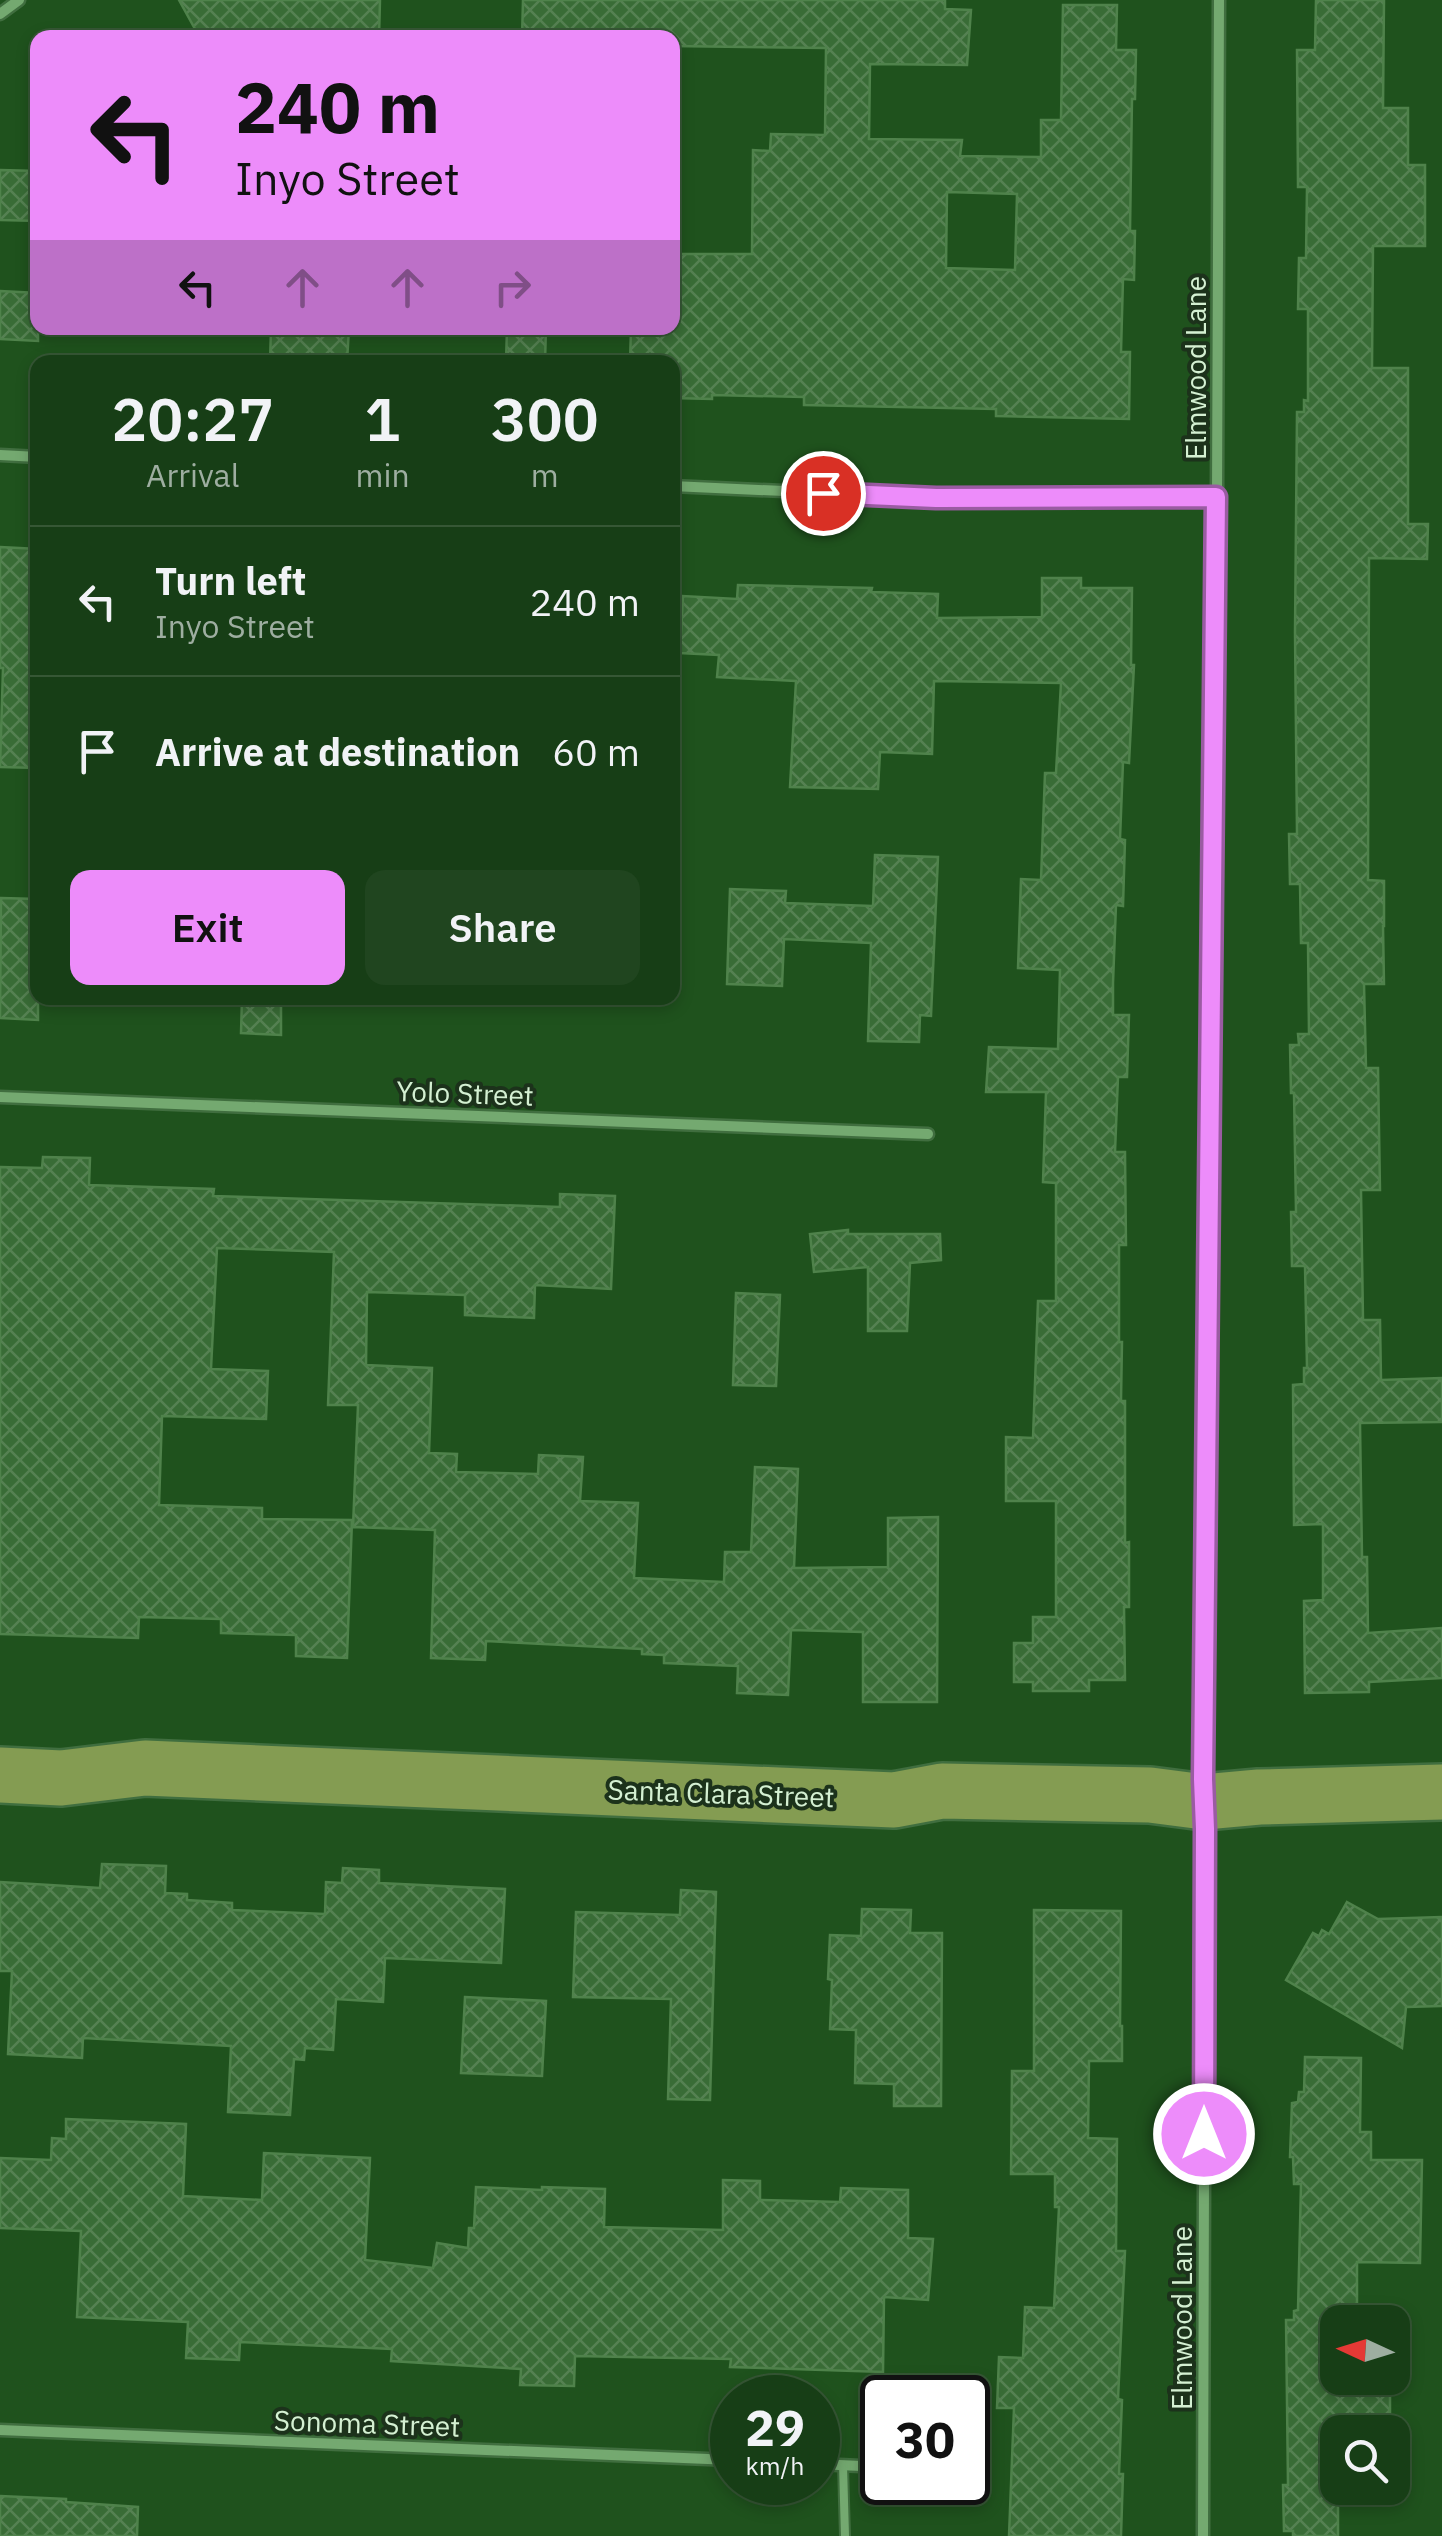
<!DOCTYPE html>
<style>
body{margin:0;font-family:"IBM Plex Sans",sans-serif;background:#20451f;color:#f1f3f6;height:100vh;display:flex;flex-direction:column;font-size:38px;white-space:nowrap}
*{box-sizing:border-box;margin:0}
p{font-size:32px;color:#9eaea1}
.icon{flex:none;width:55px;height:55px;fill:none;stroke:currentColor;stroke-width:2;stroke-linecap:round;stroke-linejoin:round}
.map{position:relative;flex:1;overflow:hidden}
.side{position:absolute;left:30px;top:355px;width:650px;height:650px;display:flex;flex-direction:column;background:#173e16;border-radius:20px;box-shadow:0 5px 15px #0003,0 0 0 2px #365735}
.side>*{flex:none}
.hud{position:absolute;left:30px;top:30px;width:650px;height:305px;border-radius:20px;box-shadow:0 5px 15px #0003,0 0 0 2px #365735;background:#ed8cfa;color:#111;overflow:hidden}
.needle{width:65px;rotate:274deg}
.fabs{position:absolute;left:1320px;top:2305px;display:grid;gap:20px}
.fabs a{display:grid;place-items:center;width:90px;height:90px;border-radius:20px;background:#173e16;box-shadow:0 5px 15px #0003,0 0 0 2px #365735;font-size:50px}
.speed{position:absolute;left:710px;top:2375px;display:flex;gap:20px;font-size:50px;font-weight:700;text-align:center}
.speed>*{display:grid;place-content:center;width:130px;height:130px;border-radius:50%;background:#173e16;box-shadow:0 5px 15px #0003,0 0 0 2px #365735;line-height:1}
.speed small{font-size:25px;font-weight:400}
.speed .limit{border:5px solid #111;border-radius:15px;background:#fff;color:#111}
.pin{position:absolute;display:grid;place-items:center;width:85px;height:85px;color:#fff;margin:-42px;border:5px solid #fff;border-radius:50%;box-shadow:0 2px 10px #0007}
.me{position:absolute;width:110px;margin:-55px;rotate:0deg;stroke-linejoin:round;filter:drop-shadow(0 0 8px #0008)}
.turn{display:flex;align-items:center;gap:35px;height:210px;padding:0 40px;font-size:45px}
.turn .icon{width:130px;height:130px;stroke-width:2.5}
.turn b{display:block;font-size:70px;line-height:85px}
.lanes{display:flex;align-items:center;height:95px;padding:0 40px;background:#0003;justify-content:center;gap:50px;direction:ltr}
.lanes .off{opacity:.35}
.eta{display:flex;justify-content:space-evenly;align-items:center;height:170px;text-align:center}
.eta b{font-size:60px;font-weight:600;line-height:70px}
.primary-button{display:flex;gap:20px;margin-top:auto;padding:20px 40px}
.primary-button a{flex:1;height:115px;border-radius:20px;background:#ed8cfa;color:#111;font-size:40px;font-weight:600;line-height:115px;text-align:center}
.primary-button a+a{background:#20451f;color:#f1f3f6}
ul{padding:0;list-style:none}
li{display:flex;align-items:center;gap:30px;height:150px;padding:0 40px;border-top:2px solid #365735}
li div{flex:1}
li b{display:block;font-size:38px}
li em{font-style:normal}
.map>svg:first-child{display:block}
.building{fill:url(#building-cross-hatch);stroke:#4f824b;stroke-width:2.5;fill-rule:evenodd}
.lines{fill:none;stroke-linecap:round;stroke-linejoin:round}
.lane-casing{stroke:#406e3f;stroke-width:12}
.street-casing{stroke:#406e3f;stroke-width:15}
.secondary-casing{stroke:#406e3f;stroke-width:60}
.lane{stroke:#74a970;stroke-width:8}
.street{stroke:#74a970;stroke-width:10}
.secondary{stroke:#849c52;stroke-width:55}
.route-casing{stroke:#9a5ba2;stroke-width:25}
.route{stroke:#ed8cfa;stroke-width:18}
.labels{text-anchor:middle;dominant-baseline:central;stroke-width:8;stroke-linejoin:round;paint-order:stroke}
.street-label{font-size:28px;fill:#d4f0d2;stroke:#1c321b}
</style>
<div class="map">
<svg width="1442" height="2536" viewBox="0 0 1442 2536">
<defs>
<pattern id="building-cross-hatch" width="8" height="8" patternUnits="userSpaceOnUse" patternTransform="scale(2.5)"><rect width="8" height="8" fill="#396c36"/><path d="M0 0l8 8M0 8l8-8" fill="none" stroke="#558152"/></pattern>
</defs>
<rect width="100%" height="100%" fill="#1f521d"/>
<!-- building -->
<g class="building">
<polygon points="179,0 380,0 379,38 200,38"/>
<path d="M523,0H945V9L971,10L967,65L870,64L869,139L962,140L960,156L1041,157V120H1061L1063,5H1117L1116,50H1136L1135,99H1132L1130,231H1135L1134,280L1123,279L1121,352H1130L1129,419L996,416V409L804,405V397L712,395V399L672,398V362H630L631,328H672V254H752L753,150L770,151L771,134L825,135L826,48L672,46V38H522ZM947,192L1017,194L1015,270L946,268Z"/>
<polygon points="1316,0 1384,0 1383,108 1408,108 1408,165 1425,165 1425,246 1373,246 1372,368 1408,368 1408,524 1428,524 1427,559 1369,558 1368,880 1384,881 1384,926 1383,926 1384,984 1364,984 1366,1068 1378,1068 1380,1190 1361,1190 1363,1320 1380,1320 1381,1380 1442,1378 1442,1422 1360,1423 1362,1557 1367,1557 1368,1633 1442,1628 1442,1678 1369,1682 1369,1692 1305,1693 1304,1601 1323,1600 1323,1524 1294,1525 1293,1385 1304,1384 1304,1368 1307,1368 1305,1266 1292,1266 1291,1212 1296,1212 1294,1093 1291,1093 1290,1045 1299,1045 1298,1034 1309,1034 1308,943 1301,943 1300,884 1290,884 1289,834 1297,834 1295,633 1297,412 1304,412 1304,400 1308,401 1308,309 1298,309 1299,258 1306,258 1307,187 1298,187 1297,50 1315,50"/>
<polygon points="0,170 38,171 38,221 0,220"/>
<polygon points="0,291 38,293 38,341 0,339"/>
<polygon points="271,328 349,328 347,362 270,362"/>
<polygon points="507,328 546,328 545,362 506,362"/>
<polygon points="0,547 38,549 38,768 0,767 3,668 0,668"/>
<polygon points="1042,578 1081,578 1081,588 1132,588 1131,665 1134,665 1129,763 1123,762 1120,839 1125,840 1123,906 1116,905 1113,983 1113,1015 1129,1015 1127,1077 1118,1077 1115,1152 1125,1152 1126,1245 1119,1245 1119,1342 1122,1342 1121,1401 1125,1401 1125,1543 1129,1542 1129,1607 1124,1607 1125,1680 1089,1680 1089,1691 1033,1691 1033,1682 1014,1682 1014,1643 1033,1643 1033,1617 1056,1617 1056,1501 1006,1501 1006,1437 1033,1438 1038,1301 1056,1301 1056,1183 1043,1182 1046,1092 986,1092 989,1047 1058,1049 1060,970 1018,968 1021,879 1041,880 1045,773 1056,773 1061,683 934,681 932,754 880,752 878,789 790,787 796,681 717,677 719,655 680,653 683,596 737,599 738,585 872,588 871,592 938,594 937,618 1042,617"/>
<polygon points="875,855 938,857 931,1016 920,1015 919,1042 868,1041 871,943 784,939 782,986 727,984 730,889 786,891 785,903 873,906"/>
<polygon points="1,898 38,899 38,1020 0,1018"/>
<polygon points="242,998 281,998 281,1035 241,1033"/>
<polygon points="43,1157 90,1158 89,1185 214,1189 213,1196 560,1207 560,1194 615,1196 611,1289 535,1285 534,1318 465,1315 465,1295 367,1292 366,1365 432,1368 429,1453 457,1454 456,1472 538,1474 539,1455 583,1457 580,1501 638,1503 634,1578 724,1582 725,1552 751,1552 755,1467 798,1469 794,1568 888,1567 888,1518 938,1517 937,1702 863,1702 863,1632 791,1630 788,1695 737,1693 738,1666 664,1663 664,1655 642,1654 642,1649 486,1641 485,1660 431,1658 435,1530 353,1527 358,1405 328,1405 334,1252 217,1248 211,1369 268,1371 266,1419 162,1416 159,1505 262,1508 262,1519 352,1520 347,1658 296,1656 296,1635 221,1633 221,1619 139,1617 138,1638 0,1634 0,1167 42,1168"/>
<polygon points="848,1230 848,1234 940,1234 941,1260 910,1263 907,1331 868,1331 868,1267 814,1272 810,1234"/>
<polygon points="736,1293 780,1295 776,1386 733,1385"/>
<polygon points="102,1864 166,1866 165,1893 187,1894 187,1900 232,1903 232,1910 325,1914 326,1882 342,1883 343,1868 379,1870 379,1883 505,1889 501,1963 385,1958 383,2002 336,1999 333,2050 305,2048 304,2060 294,2059 290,2115 228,2112 231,2046 83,2038 82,2058 8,2054 12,1971 0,1971 0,1882 100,1888"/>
<polygon points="681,1890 716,1892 710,2100 668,2099 671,1999 573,1997 576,1912 680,1915"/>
<polygon points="1347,1902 1378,1919 1442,1917 1442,2006 1406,2007 1402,2048 1286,1980 1313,1933 1319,1936 1322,1930 1329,1934"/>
<polygon points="862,1909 911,1910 910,1933 942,1933 941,2106 894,2106 894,2084 855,2083 856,2030 830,2029 832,1980 828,1979 830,1935 861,1936"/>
<polygon points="1034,1910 1121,1911 1120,2026 1122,2026 1122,2061 1089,2061 1088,2138 1117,2139 1116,2251 1125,2251 1118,2399 1122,2400 1119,2474 1123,2474 1121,2536 1009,2536 1014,2408 997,2408 999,2357 1023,2358 1025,2307 1054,2308 1059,2207 1055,2207 1055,2174 1011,2174 1012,2071 1034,2071"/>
<polygon points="465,1997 546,2001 542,2076 461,2073"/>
<polygon points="1305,2057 1361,2058 1360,2132 1371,2132 1371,2160 1422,2160 1420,2263 1357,2262 1357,2322 1338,2322 1338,2378 1390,2379 1390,2432 1338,2432 1338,2536 1293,2536 1293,2531 1284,2531 1283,2485 1288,2485 1286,2320 1294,2320 1294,2311 1298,2310 1301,2184 1294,2184 1293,2157 1290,2157 1292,2103 1298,2102 1299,2092 1304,2092"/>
<polygon points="66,2119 186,2124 183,2196 262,2200 264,2153 370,2158 365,2260 433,2268 437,2243 468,2248 469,2228 474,2228 476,2187 542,2190 542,2187 605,2189 604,2227 723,2230 723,2180 760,2181 760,2200 840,2202 841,2188 908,2190 908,2238 933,2239 928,2300 884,2297 883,2372 730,2367 731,2359 575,2356 574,2386 520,2385 521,2369 391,2361 392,2349 240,2342 239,2360 186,2358 188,2322 77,2317 81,2231 0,2228 0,2158 51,2160 52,2138 66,2139"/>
<polygon points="0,2496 66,2499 66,2502 138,2507 137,2536 0,2536"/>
</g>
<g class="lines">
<!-- lane casing -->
<g class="lane-casing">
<polyline id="lane" points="843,2465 845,2536"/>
</g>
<!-- street casing -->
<g class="street-casing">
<g id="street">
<polyline points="0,14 19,0"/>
<polyline points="0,455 38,457"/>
<polyline points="672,486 936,498 1217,497"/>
<polyline points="0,1097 928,1134"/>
<polyline points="1203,1784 1217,497 1219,0"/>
<polyline points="0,2430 732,2460"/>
<polyline points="818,2464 882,2467"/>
<polyline points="1203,2536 1205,1816"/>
</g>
</g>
<!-- secondary casing -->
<g class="secondary-casing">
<polyline id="secondary" points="0,1775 61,1778 145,1768 894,1800 942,1791 1150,1795 1204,1802 1259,1797 1442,1792"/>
</g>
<!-- lane -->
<use href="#lane" class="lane"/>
<!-- street -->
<use href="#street" class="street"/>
<!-- secondary -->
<use href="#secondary" class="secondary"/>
</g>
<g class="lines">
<!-- route casing -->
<g class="route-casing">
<polyline id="route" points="823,493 936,498 1216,497 1203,1779 1205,1829 1204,2134"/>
</g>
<!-- route -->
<use href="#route" class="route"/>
</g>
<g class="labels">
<!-- street labels -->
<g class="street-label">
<text transform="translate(1195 368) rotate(-90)">Elmwood Lane</text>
<text transform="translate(465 1093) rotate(2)">Yolo Street</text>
<text transform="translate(721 1793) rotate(2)">Santa Clara Street</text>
<text transform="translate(1181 2318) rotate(-90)">Elmwood Lane</text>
<text transform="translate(367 2423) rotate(2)">Sonoma Street</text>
</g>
</g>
</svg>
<div class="fabs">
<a><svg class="needle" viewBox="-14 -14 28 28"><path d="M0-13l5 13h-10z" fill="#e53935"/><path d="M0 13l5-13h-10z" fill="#9eaea1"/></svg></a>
<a><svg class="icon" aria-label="search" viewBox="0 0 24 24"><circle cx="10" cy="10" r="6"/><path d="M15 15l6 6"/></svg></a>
</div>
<div class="speed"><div>29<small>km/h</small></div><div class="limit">30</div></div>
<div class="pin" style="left:823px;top:493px;background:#d93025"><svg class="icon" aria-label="arrive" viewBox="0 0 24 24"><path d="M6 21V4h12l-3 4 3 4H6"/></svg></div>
<svg class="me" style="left:1204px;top:2134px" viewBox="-20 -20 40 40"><circle r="17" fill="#ed8cfa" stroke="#fff" stroke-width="3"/><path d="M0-11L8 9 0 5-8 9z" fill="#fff"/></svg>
<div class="hud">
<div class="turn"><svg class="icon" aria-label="left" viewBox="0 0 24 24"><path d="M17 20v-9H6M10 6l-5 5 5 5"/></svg><div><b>240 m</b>Inyo Street</div></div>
<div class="lanes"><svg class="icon" aria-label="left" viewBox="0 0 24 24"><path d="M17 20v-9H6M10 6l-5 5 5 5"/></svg><svg class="icon off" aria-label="ahead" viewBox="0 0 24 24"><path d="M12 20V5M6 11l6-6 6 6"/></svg><svg class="icon off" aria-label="ahead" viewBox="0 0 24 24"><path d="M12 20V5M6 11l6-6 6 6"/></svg><svg class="icon off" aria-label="right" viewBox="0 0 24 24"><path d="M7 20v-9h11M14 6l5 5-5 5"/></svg></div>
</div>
<section class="side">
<div class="eta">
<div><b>20:27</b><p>Arrival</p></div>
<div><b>1</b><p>min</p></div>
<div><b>300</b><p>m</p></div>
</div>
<ul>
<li><svg class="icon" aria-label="left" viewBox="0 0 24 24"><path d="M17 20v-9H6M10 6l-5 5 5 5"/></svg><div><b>Turn left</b><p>Inyo Street</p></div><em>240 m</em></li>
<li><svg class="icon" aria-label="arrive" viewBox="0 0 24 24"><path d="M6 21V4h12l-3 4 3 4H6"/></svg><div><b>Arrive at destination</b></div><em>60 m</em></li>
</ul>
<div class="primary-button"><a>Exit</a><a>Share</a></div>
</section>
</div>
